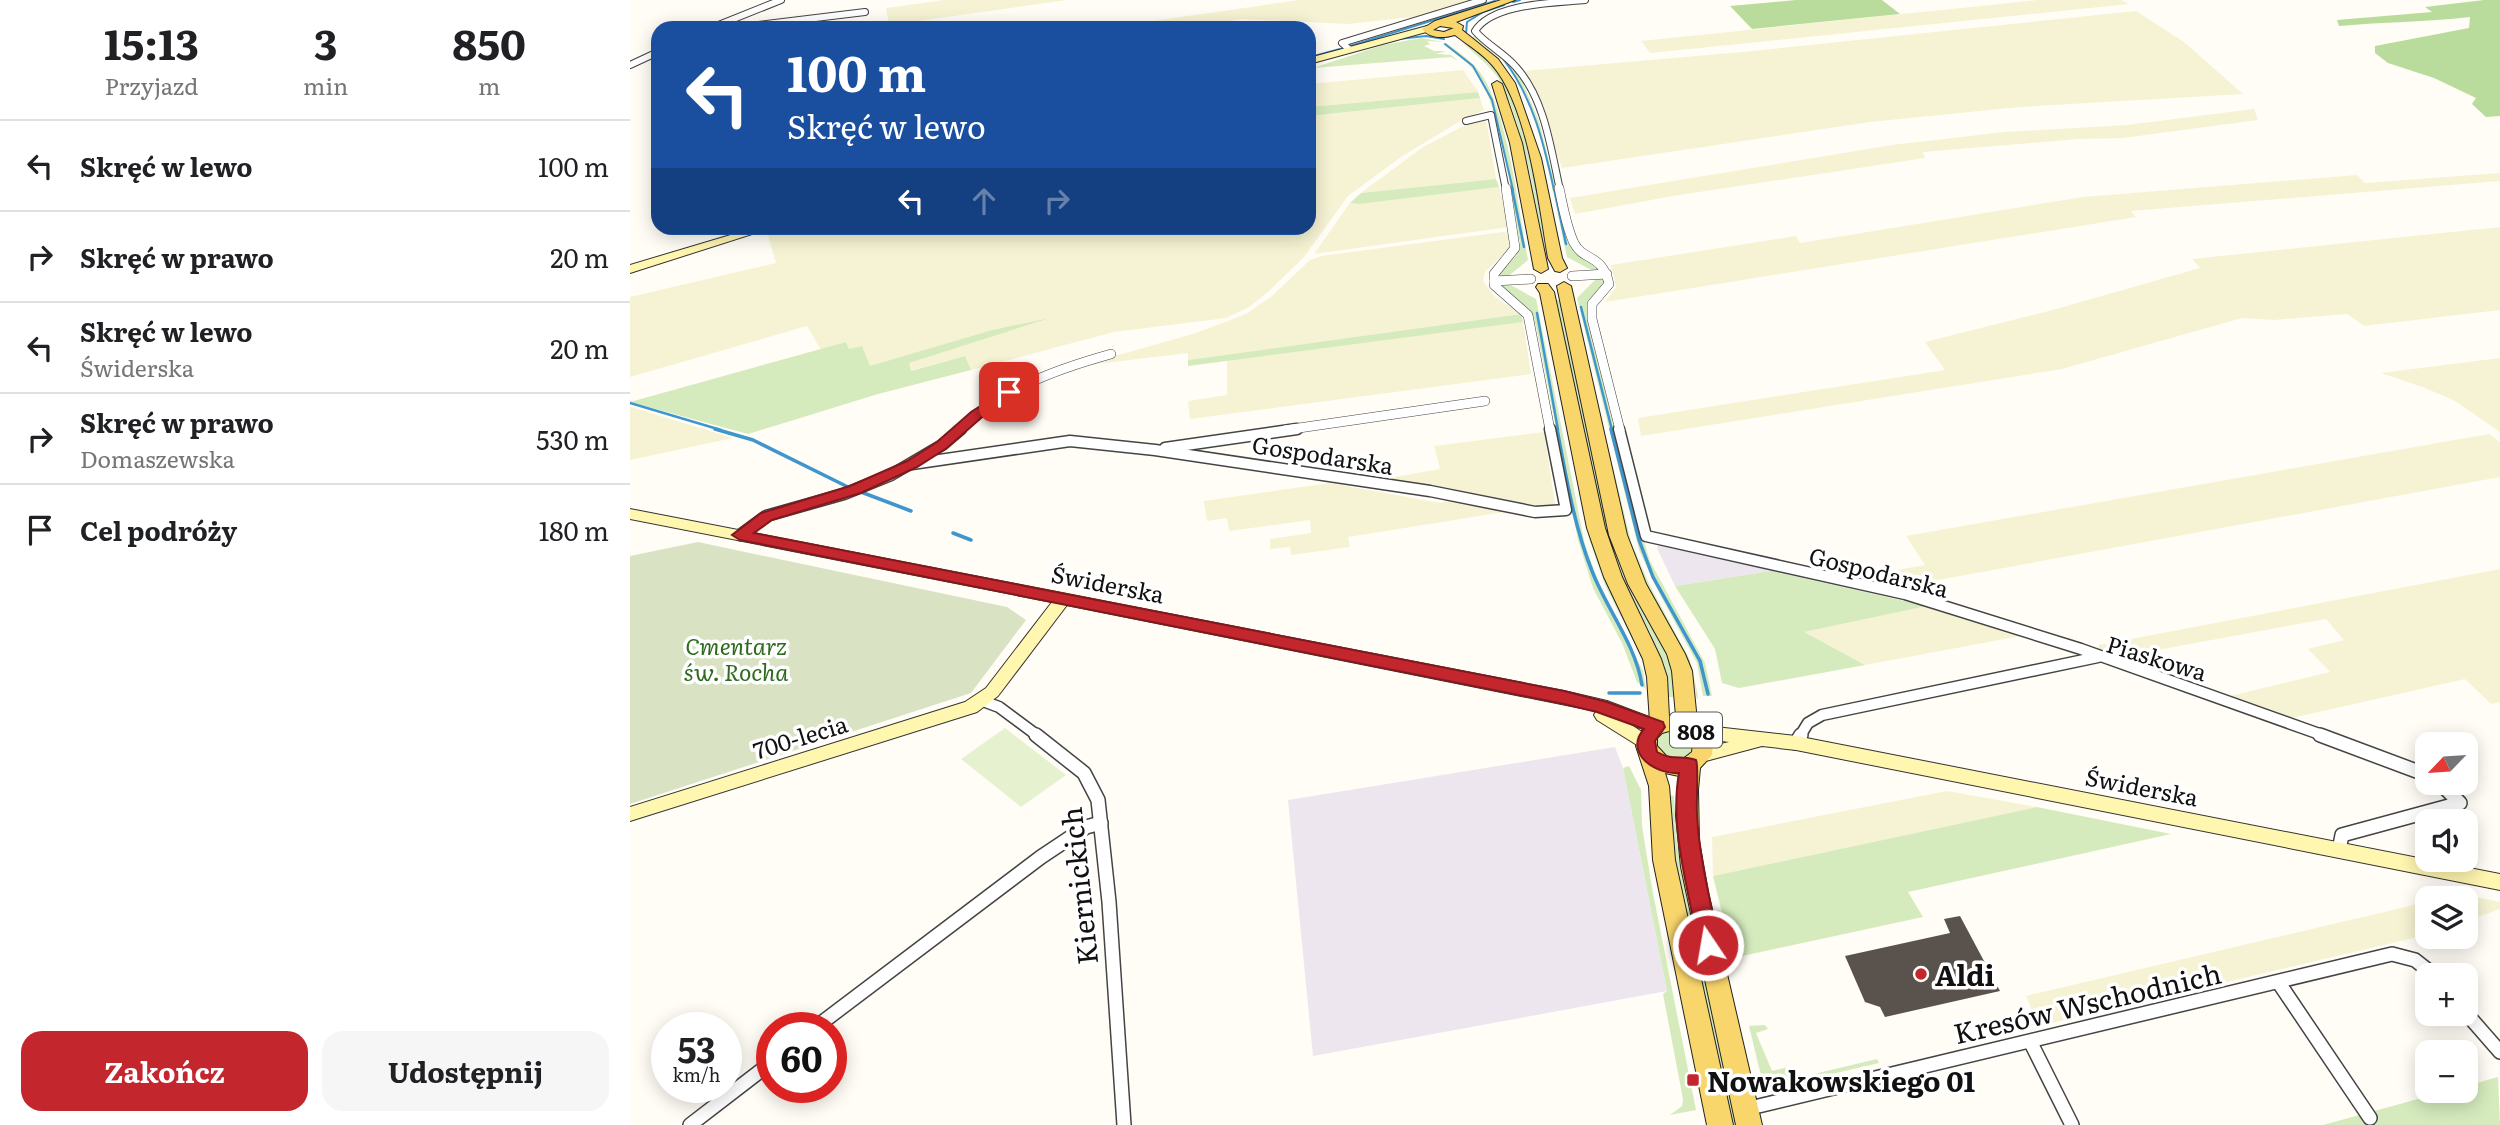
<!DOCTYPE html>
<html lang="pl">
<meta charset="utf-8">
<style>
body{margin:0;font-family:Literata,serif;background:#f6f6f6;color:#202124;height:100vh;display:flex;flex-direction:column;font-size:26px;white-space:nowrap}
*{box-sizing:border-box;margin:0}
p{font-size:23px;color:#757577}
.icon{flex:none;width:38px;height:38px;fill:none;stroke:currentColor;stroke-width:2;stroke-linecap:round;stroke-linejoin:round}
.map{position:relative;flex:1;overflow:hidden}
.side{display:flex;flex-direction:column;background:#fff;width:630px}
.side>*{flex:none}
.top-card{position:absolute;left:21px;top:21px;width:665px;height:214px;border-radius:21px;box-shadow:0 4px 18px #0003;background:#1a4fa0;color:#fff;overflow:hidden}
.needle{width:46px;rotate:245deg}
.tools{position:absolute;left:1785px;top:732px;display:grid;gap:14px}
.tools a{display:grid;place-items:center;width:63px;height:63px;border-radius:14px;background:#fff;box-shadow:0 4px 18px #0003;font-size:35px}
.speed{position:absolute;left:21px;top:1012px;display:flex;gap:14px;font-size:35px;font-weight:700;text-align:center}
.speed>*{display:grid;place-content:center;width:91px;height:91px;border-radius:50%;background:#fff;box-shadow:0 4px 18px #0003;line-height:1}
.speed small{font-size:18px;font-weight:400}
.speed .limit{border:10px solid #d22;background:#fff;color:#111}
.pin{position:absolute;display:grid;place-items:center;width:60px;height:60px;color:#fff;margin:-30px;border-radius:14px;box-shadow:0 4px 10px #0006}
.me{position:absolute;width:77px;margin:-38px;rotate:348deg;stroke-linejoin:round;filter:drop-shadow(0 0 5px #0008)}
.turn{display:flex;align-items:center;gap:24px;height:147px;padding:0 21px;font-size:32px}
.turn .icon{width:91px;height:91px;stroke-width:2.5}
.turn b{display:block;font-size:49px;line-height:60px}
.lanes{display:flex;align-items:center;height:66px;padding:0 21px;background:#0003;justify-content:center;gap:35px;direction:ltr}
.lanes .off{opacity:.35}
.eta{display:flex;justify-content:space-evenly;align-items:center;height:119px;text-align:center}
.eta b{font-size:42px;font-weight:700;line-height:49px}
.action{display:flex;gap:14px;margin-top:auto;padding:14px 21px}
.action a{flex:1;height:80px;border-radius:21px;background:#c4262e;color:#fff;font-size:28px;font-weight:700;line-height:80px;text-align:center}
.action a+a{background:#f6f6f6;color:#202124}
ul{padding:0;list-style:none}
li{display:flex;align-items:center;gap:21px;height:91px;padding:0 21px;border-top:2px solid #e0e0e0}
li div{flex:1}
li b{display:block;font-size:26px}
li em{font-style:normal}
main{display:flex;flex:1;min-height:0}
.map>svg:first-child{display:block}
.industrial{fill:#eee6ef}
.farmland{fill:#f6f3d4}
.green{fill:#d5ebbd}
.forest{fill:#b9dc9c}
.cemetery{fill:#d9e3c4}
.pitch{fill:#e6f2cf}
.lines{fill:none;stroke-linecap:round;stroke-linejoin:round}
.stream-far2{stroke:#3f96cf;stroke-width:2}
.stream-far1{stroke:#3f96cf;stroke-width:2.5}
.stream{stroke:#3f96cf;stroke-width:3.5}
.building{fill:#5a524d}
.street-far3-casing{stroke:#444;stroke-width:8}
.street-far2-casing{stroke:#444;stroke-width:10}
.street-far1-casing{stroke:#444;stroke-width:13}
.street-casing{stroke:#444;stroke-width:16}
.secondary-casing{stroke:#333;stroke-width:2}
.primary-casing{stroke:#222;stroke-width:2}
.street-far3{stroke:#fff;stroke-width:6}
.street-far2{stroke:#fff;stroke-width:9}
.street-far1{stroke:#fff;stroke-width:10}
.street{stroke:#fff;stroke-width:13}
.secondary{fill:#fff6b0;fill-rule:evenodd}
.primary{fill:#f9d66b;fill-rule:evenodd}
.route{fill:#c4262e;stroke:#7f191e;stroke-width:2}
.poi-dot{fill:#c4262e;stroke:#fff;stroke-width:2.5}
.labels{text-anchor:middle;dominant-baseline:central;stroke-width:7;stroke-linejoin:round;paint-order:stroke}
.shield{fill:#fff;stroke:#585858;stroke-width:2}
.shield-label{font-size:21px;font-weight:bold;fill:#111}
.street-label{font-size:23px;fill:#111;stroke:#fff}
.park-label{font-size:23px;font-style:italic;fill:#2f6b1f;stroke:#fff}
.near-street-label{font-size:28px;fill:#111;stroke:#fff}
.near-poi-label{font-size:28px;font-weight:bold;fill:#111;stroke:#fff;text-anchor:start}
</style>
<main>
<section class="side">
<div class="eta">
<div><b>15:13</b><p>Przyjazd</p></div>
<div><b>3</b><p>min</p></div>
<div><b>850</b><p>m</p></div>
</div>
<ul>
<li><svg class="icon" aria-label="left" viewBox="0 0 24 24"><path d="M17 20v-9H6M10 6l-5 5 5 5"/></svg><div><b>Skręć w lewo</b></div><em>100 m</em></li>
<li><svg class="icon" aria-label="right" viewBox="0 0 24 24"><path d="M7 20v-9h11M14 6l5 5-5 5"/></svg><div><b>Skręć w prawo</b></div><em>20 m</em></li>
<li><svg class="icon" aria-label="left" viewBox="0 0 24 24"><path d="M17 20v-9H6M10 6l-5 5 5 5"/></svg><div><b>Skręć w lewo</b><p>Świderska</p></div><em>20 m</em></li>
<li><svg class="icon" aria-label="right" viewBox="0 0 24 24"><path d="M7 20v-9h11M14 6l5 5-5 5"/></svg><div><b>Skręć w prawo</b><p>Domaszewska</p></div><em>530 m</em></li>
<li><svg class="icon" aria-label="arrive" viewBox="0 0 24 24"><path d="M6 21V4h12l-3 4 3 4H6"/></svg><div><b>Cel podróży</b></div><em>180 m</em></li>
</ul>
<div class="action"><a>Zakończ</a><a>Udostępnij</a></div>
</section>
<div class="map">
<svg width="1870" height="1125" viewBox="0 0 1870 1125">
<rect width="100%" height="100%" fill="#fffdf5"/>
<!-- industrial -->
<g class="industrial">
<polygon points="1029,545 1042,545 1141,571 1045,586 1027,548"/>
<polygon points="985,747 993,768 1037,991 683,1056 658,800"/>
</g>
<!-- farmland -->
<g class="farmland">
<polygon points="314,0 437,0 259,25 256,8"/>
<polygon points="669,0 843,0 793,16 718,24 612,19 550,28 474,28"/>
<polygon points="1408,0 1491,0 1499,4 1020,53 1011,41"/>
<polygon points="1506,11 1554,42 1613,94 1390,107 1240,122 932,168 906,94 894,71 1113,52"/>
<polygon points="833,70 848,92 679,107 679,84"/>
<polygon points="850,98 854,110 830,121 771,157 718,196 674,257 638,292 619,307 596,318 484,332 341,370 334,356 280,371 278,363 410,321 362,330 239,367 219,349 216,342 191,350 177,326 0,377 0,297 146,263 137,232 150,228 679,228 679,116"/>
<polygon points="1624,109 1628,120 1493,138 1449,139 1293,152 1295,158 1043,196 945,214 940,198 1262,145 1374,132 1497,125"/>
<polygon points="847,119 853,119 857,124 866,179 731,193 793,147"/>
<polygon points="1870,173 1870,181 1501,211 1506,217 975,302 986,287 981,265 1166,236 1170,243 1453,197 1727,175 1735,183"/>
<polygon points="869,187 879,227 684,254 720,203 729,204"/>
<polygon points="1870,227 1870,310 1734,326 1717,314 1644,320 1612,318 1432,369 1011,436 1008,418 1315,370 1295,342 1419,311 1570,268 1562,259"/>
<polygon points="873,232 879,233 879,249 855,272 853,281 865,297 891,314 558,360 558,353 450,366 566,333 616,314 642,296 680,260 691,256"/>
<polygon points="893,322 901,374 560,419 558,401 597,395 597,360"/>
<polygon points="1870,358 1870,432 1825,401 1795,388 1751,373"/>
<polygon points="0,407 1,407 103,438 0,460"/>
<polygon points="914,432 925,504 897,508 748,480 810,469 804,446"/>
<polygon points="1859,434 1870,442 1870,477 1281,585 1238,575 1295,565 1276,536"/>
<polygon points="700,483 810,503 826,499 881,511 718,537 720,547 661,555 660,547 640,549 640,539 681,533 680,520 599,531 597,518 577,521 574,501"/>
<polygon points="1870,569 1870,702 1861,704 1835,679 1662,718 1600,696 1700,672 1678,649 1714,640 1696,619 1489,657 1467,650 1469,645"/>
<polygon points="1297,606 1391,636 1235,665 1173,632"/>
<polygon points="1317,791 1407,807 1083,876 1082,837"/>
<polygon points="1831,894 1870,902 1870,909 1836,921 1836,898 1817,898"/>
<polygon points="1797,902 1797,934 1788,937 1409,1026 1396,996"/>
</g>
<!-- green -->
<g class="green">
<path d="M846,36L875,57L891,79L909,121L937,234L971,270L965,272L937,257C926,208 911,112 883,72C872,57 857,48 842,37Z"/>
<polygon points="791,38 813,42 797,41 800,44 794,46 804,51 816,51 806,54 821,55 828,61 821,57 683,68 753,45"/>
<path d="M831,40C844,50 858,59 868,72C895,110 909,208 919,256H916C904,200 897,137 872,85C864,66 832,45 831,40Z"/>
<path d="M816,43C829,52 843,62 852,75C878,115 889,212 898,260L876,278L868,274L887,254L890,242C881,197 872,102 842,68C834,59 823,52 813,44Z"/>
<polygon points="848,92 850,98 679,116 679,107"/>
<polygon points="866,179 869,187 729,204 720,203 731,193"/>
<path d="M968,277L974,278L975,284C967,295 957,300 957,314L999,492L1020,561L1075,663L1082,696H1073L1067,663L1029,593L1009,550L947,298Z"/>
<polygon points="877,283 906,299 955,545 971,589 1013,671 1016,689 1007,682 992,643 963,588 948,540 906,326 899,309 871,287"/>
<polygon points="913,300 972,573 1017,668 975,585 959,539"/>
<polygon points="925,300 929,300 979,530 1007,600 1040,659 1048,697 1037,697 1021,634 993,580 977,539"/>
<polygon points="943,300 1001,542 1020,586 1060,660 1068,696 1067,700 1062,669 1016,584 995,532"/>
<polygon points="891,314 893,322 558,366 558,360"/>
<polygon points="420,318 279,363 281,371 335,356 341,370 248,394 118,434 0,402 216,342 219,349 232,346 240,366 362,330"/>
<polygon points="1141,571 1297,606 1174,632 1235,665 1109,688 1092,683 1085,649 1045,586"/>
<path d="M1044,729L1056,733L1063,742L1062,751C1046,768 1031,758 1024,741L1031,732Z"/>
<polygon points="999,766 1011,790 1012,826 1022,888 1066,1110 1040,1115 1052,1106 1053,1099 1033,994 1037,991 993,768"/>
<polygon points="1038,795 1044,796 1047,843 1109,1125 1102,1125 1045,865"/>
<polygon points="1407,807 1541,834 1278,892 1293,917 1103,958 1083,876"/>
<polygon points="1135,1025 1138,1029 1126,1033 1142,1071 1158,1067 1163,1079 1247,1059 1249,1063 1137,1089 1132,1080 1119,1026"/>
<polygon points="1868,1077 1870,1125 1693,1125 1821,1090 1836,1090 1836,1086"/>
</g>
<!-- forest -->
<g class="forest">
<polygon points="1166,0 1252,0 1270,14 1122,29 1100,6"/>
<path d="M1854,0H1870V116L1856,117L1842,104L1846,98L1804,78L1758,63L1745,53V46L1839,28L1840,17C1796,22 1753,22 1709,26L1707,20L1802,12L1795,7Z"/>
</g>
<!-- cemetery -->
<polygon class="cemetery" points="68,542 377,607 396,620 341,693 0,804 0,556"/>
<!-- pitch -->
<polygon class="pitch" points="375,728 436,775 391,807 331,759"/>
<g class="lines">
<!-- stream-far2 -->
<g class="stream-far2">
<polyline points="883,2 890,0"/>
<polyline points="836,34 837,22 853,12 874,5"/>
<polyline points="768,39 796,36 814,39"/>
<polyline points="815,44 843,66 862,100 883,190"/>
<polyline points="720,46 865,1"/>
<polyline points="684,56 710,49"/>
<path d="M874,60C903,98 914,144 924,190"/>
</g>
<!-- stream-far1 -->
<g class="stream-far1">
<polyline points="882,188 894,247"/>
<polyline points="924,188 936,244"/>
<polyline points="951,307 982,430"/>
<polyline points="907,313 928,430"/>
<polyline points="0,403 91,430"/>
</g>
<!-- stream -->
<g class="stream">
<polyline points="85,429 123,440 218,487"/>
<path d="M927,429C936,476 944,526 962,571C977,610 1005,643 1012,685"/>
<polyline points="981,429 1009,540 1023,577 1070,661 1078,694"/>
<polyline points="231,492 281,511"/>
<polyline points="323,533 341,540"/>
<polyline points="979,693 1010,693"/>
</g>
</g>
<!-- building -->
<polygon class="building" points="1330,916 1370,991 1255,1017 1250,1007 1235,1002 1215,956 1320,933 1314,919"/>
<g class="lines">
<!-- street-far3 casing -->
<g class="street-far3-casing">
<g id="street-far3">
<polyline points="81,28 151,0"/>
<polyline points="104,28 235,12"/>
<polyline points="719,49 712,43 853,0"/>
<polyline points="0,65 28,52"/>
<polyline points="836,121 861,115 876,190"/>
<path d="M930,190C921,150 915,99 886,67C874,53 857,45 845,31C862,3 925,3 955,0"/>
</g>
</g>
<!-- street-far2 casing -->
<g class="street-far2-casing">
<g id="street-far2">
<polyline points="876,188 885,248 864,274 864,285 898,315 920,430"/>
<path d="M929,188C933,206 936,226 944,243C954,262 972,253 979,284L962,304V319L990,430"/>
<polyline points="942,276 977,274"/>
<polyline points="864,281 901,279"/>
<path d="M329,430C380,387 417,372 481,354"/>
<polyline points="655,430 855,401"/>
</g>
</g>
<!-- street-far1 casing -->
<g class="street-far1-casing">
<g id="street-far1">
<polyline points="989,429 1016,536 1275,594 1451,649 1695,736"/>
<polyline points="535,448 667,429"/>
<polyline points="282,464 440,441 525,450 800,491 905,512 936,510 920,429"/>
<polyline points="110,535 136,516 214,494 261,475 312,445 331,429"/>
<polyline points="353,701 369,707 408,736"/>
<polyline points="1170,736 1178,723 1192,715 1468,657"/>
</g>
</g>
<!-- street casing -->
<g class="street-casing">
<g id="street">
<polyline points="406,735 454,773 468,800 479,902 494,1125"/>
<polyline points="1690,735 1797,775"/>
<polyline points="1166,743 1171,735"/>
<polyline points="1709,850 1712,835 1830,803 1809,782"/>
<polyline points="1649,983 1740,1118"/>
<polyline points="1836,1013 1870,1052"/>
<polyline points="186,1027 411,857 456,827 471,823"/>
<polyline points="1401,1043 1442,1125"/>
<polyline points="1116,1109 1762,954 1785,960 1804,975"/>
<polyline points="60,1125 142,1062"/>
</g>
</g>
<!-- secondary casing -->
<g class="secondary-casing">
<g id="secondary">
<polygon points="797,26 802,29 800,31 679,64 679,58"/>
<polygon points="124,228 141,228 0,273 0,265"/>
<polygon points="0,509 934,691 977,701 1032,722 1035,727 1032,732 1026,734 1000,724 1021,738 1024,743 1021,748 1015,750 967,720 964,715 966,711 437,605 368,696 347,712 0,821 0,807 335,702 356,688 422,602 0,519"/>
<polygon points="1068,725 1166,736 1870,874 1870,890 1166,750 1132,746 1072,762 1066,760 1063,755 1066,750 1099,742 1062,737 1059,732 1062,727"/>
</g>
</g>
<!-- primary casing -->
<g class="primary-casing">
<g id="primary">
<path d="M871,0H885L826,22L833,26L832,30L868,59L885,83L911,158L932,258L937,268L930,272L925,271L918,258C909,205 898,107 863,66C853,54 838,45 825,35C814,38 800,39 792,29L805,21ZM810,26L823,28H824L814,32L803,30Z"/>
<polygon points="867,81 872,84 892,143 918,269 911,273 904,269 880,143 862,84"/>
<path d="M934,282L941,286L997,535L1016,584L1055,654L1062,671L1067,721L1083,739L1082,755L1070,768L1068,790L1069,841L1078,892L1132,1125H1106L1051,867L1046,815L1049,776L1035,773L1039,786L1045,860L1103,1125H1077L1023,860L1019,786L1006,746L1007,736L1020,722L1017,677L1013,659L974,577L957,528L910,293L906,287L908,284H918L924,292L975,528L992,577L1031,659L1037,677L1039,717L1046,716L1042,671L1037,654L998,584L979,535L927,286ZM1043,730L1055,733L1063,741L1062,752L1053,759H1039L1027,746V738L1032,733Z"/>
</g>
</g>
<!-- street-far3 -->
<use href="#street-far3" class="street-far3"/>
<!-- street-far2 -->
<use href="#street-far2" class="street-far2"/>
<!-- street-far1 -->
<use href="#street-far1" class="street-far1"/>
<!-- street -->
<use href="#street" class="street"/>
<!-- secondary -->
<use href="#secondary" class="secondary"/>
<!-- primary -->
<use href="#primary" class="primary"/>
</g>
<!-- route -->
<path class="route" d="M379,388L386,392L384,395L351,418L317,448L287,467L231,493L142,520L124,533L934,691L977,702L1033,722L1035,727L1025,741L1027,752C1043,761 1051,755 1066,760C1069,766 1066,803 1067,814C1069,858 1081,902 1089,945L1086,951L1078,954L1071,951L1068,945C1059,890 1039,828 1049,773C1026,775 993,753 1014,729L967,712L934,704L110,540L102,535L131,513L220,486L277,461L307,442L341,412Z"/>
<!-- markers -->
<g class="poi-dot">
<circle cx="1291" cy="974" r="7"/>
<rect x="1056" y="1073" width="14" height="14" rx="3.5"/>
</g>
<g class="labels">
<!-- shield labels -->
<rect class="shield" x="1040" y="712.5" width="52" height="35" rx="5"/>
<g class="shield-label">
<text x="1066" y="730">808</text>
</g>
<!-- street labels -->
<g class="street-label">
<text transform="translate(693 454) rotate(9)">Gospodarska</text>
<text transform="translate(1249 571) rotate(14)">Gospodarska</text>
<text transform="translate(478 583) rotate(11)">Świderska</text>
<text transform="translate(1527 657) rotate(17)">Piaskowa</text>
<text transform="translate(170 736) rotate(-17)">700-lecia</text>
<text transform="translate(1512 786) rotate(11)">Świderska</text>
</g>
<!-- park labels -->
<g class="park-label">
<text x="106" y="645">Cmentarz<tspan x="106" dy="26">św. Rocha</tspan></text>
</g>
<!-- near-street labels -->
<g class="near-street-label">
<text transform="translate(448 886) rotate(-96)">Kiernickich</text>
<text transform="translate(1457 1002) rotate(-13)">Kresów Wschodnich</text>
</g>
<!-- near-poi labels -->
<g class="near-poi-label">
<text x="1305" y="974">Aldi</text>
<text x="1077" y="1080">Nowakowskiego 01</text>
</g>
</g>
</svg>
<div class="tools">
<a><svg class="needle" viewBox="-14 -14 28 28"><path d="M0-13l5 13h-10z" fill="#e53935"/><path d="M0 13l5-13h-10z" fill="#757577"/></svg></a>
<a><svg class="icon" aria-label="sound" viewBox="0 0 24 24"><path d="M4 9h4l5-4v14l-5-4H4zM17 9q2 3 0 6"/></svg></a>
<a><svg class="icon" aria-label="layers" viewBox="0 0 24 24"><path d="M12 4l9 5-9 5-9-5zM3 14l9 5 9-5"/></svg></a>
<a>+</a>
<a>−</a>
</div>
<div class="speed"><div>53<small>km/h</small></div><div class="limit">60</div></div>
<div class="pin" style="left:379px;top:392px;background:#d93025"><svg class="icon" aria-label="arrive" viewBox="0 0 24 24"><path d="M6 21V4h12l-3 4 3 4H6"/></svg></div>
<svg class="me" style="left:1078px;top:945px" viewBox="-20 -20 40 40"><circle r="17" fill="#c4262e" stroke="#fff" stroke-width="3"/><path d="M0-11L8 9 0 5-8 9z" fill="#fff"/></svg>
<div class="top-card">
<div class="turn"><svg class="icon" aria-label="left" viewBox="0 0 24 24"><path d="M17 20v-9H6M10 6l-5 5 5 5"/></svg><div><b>100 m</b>Skręć w lewo</div></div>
<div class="lanes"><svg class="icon" aria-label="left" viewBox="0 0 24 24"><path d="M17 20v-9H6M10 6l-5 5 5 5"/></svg><svg class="icon off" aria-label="ahead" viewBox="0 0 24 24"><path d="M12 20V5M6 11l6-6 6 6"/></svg><svg class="icon off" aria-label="right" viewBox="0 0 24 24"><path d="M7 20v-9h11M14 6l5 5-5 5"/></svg></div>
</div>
</div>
</main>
